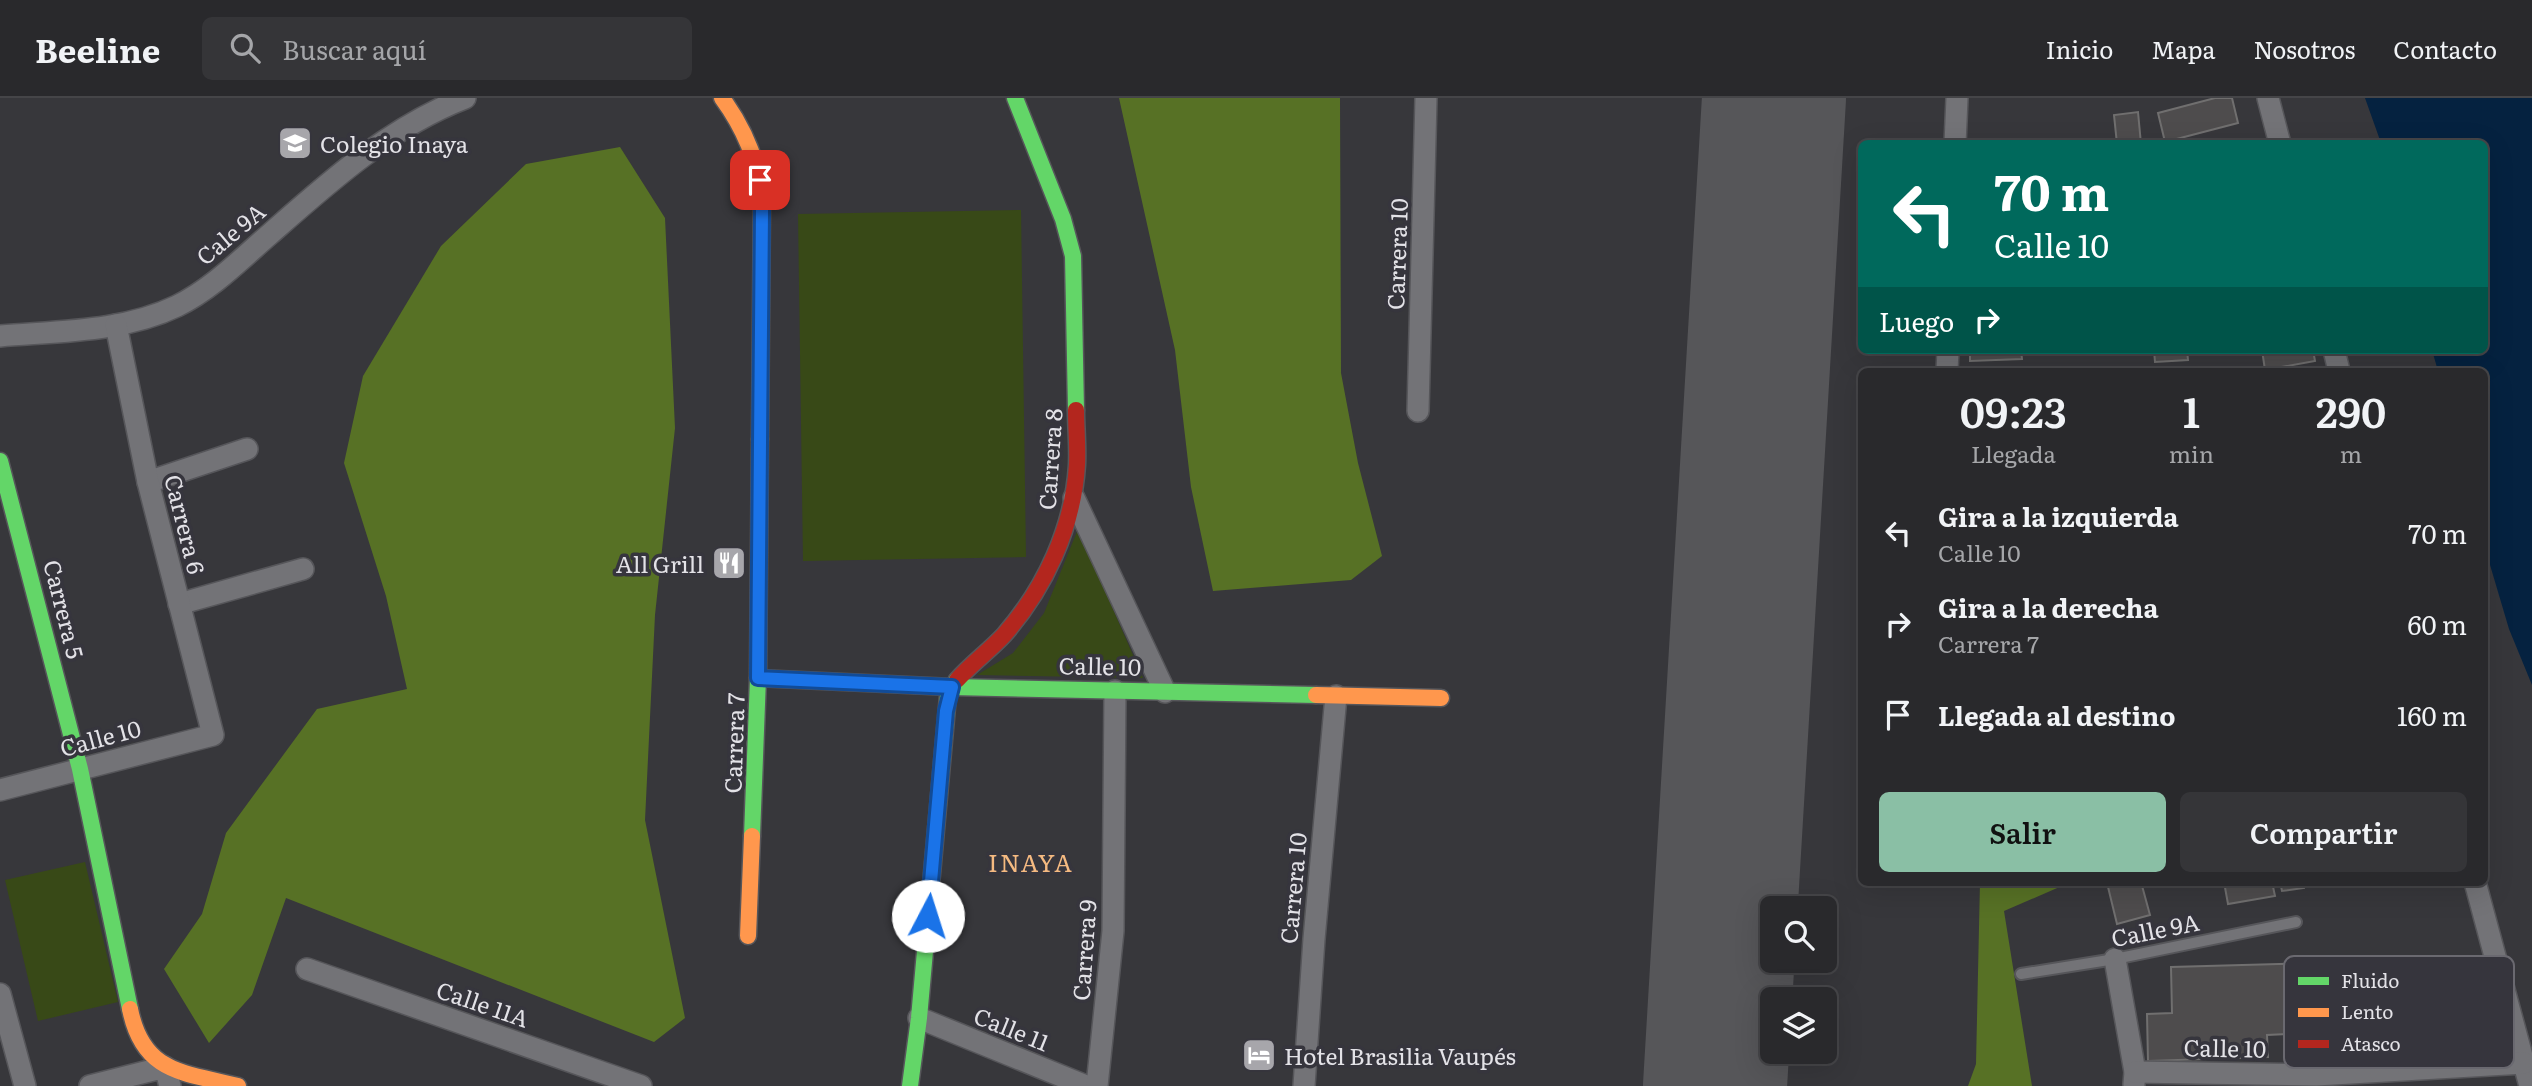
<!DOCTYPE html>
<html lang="es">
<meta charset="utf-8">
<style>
body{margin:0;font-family:Literata,serif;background:#353538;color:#f1f3f6;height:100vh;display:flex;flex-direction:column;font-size:26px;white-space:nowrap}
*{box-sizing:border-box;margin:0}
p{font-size:23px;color:#a5a6a9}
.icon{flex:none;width:38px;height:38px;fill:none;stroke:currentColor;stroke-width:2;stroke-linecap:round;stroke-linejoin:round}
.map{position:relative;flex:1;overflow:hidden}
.sheet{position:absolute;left:1858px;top:270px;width:630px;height:518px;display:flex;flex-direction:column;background:#29292c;border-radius:10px;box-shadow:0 7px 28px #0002,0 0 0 2px #454548}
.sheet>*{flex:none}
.banner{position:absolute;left:1858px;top:42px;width:630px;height:214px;border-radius:10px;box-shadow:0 7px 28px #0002,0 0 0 2px #454548;background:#00695c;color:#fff;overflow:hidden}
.fabs{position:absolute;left:1760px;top:798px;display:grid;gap:14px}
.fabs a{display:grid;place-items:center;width:77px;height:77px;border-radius:10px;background:#29292c;box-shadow:0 7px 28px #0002,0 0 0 2px #454548;font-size:35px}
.pin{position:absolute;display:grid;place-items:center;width:60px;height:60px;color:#fff;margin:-30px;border-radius:14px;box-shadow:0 4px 10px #0006}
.me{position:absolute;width:77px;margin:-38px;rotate:5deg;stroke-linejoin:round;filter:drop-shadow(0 0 5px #0008)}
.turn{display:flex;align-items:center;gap:24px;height:147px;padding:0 21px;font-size:32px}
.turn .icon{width:91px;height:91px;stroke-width:2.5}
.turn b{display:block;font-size:49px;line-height:60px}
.then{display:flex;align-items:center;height:66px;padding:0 21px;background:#0003;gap:14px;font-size:26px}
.eta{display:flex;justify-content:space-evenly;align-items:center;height:119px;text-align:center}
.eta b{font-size:42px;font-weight:600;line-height:49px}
.cta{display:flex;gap:14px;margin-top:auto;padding:14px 21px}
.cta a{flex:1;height:80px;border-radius:10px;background:#8abfa5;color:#111;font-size:28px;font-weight:600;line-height:80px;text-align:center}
.cta a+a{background:#353538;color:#f1f3f6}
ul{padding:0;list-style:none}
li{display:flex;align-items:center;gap:21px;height:91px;padding:0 21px}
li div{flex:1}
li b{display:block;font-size:26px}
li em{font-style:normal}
header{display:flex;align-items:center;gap:42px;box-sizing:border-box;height:98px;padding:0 35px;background:#29292c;border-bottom:2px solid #454548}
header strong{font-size:33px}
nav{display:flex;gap:38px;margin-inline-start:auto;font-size:24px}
.search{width:490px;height:63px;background:#353538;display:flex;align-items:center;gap:18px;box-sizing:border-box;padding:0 24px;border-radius:10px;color:#a5a6a9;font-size:26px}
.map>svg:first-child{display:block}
.green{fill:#384917}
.forest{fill:#577125}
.water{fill:#052240}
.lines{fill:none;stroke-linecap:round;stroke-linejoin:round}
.runway{stroke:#565659;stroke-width:144}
.building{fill:#4e4c4d;stroke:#706f6f;stroke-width:2}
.lane-casing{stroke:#56565a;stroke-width:14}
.street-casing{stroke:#56565a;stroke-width:24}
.fast-casing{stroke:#56565a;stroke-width:19}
.slow-casing{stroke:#56565a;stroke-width:19}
.jam-casing{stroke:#56565a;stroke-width:19}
.lane{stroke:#737377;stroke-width:10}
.street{stroke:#737377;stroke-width:21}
.fast{stroke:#63d668;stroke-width:16}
.slow{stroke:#ff974d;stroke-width:16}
.jam{stroke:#b3261e;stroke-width:16}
.route-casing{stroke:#114b97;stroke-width:18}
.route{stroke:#1a73e8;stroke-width:12}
.labels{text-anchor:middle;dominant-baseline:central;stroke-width:7;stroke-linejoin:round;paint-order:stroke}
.poi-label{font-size:23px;fill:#e3e2e7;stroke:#36353d;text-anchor:start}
.street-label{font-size:23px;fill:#e3e2e7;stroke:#36353d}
.neighbourhood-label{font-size:24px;letter-spacing:2px;fill:#f5ba81;stroke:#36353d}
.key{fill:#36353d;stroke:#6a6970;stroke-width:2}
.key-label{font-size:19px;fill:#e3e2e7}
</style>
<header>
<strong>Beeline</strong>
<div class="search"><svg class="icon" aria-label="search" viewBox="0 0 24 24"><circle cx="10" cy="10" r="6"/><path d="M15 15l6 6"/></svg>Buscar aquí</div>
<nav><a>Inicio</a><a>Mapa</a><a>Nosotros</a><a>Contacto</a></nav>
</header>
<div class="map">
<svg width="2532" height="988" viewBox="0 0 2532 988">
<rect width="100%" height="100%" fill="#37373b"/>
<!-- green -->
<g class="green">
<polygon points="1021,112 1026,459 803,463 798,116"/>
<polygon points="1078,431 1143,580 977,577 1013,555 1044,515"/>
<polygon points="85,764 118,904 38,923 5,782"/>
</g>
<!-- forest -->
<g class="forest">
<polygon points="1119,0 1340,0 1341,275 1358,365 1382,458 1351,482 1213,493 1191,389 1175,252"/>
<polygon points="620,49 665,120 675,330 655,517 645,722 685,920 654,944 286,800 252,897 209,945 164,871 202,816 226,735 317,611 407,591 386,498 344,365 363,278 441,148 526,66"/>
<polygon points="1980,784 2071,784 2004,813 2032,988 1968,988 1976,966"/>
</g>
<!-- water -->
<polygon class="water" points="2365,0 2532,0 2532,587 2509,531 2485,450 2485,273 2438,273 2432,252 2485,252 2485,46 2381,45"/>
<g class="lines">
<!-- runway -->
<polyline class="runway" points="1715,988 1774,0"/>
</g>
<!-- building -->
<g class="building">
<polygon points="2215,0 2232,0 2238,25 2165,44 2158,15"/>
<polygon points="2138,14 2141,46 2117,46 2114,17"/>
<polygon points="1970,252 2021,252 2022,261 1970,263"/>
<polygon points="2154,252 2187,252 2188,262 2155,264"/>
<polygon points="2262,252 2313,252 2315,263 2265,272"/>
<polygon points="2126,784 2141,784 2150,817 2117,826 2108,789"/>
<polygon points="2224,784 2272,784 2275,798 2228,806"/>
<polygon points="2280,784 2304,784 2304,790 2282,793"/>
<polygon points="2312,865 2314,935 2267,937 2268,959 2148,963 2147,916 2172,915 2171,869"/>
</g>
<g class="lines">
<!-- lane casing -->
<g class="lane-casing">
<polyline id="lane" points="2021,876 2115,861 2296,824"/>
</g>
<!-- street casing -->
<g class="street-casing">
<g id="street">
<polyline points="2268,0 2280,46"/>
<polyline points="1955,46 1957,0"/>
<path d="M0,238C59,233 123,234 177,208C212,191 241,161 270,136C330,83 390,29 465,0"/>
<polyline points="2334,252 2339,273"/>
<polyline points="1947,273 1948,252"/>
<polyline points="1418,313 1426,0"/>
<polyline points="148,384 247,351"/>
<polyline points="1074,400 1165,594"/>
<polyline points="179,506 303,471"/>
<polyline points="0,692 213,637 148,384 116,227"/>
<polyline points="2475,784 2530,988"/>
<polyline points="2115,861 2135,974 2134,986"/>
<polyline points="307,871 641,988"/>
<polyline points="0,896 25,988"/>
<polyline points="919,920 1086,988"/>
<polyline points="2135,974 2316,977 2524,965"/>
<polyline points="90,988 165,969 170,988"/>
<polyline points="1097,988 1113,833 1115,593"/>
<polyline points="1304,988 1314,841 1336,598"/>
</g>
</g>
<!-- fast casing -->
<g class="fast-casing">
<g id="fast">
<polyline points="1015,0 1063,121 1073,158 1076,312"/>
<polyline points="0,363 80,671 130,911"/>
<polyline points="758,580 952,589 1316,597"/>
<polyline points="752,738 758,580 760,341"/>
<polyline points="910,988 919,920 948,598 957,582"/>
</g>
</g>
<!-- slow casing -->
<g class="slow-casing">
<g id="slow">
<path d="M722,0C744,30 757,60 762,97L760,341"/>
<polyline points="1316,597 1441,600"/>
<polyline points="748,838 752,738"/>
<path d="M130,911C143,976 184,974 238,988"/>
</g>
</g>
<!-- jam casing -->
<g class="jam-casing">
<path id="jam" d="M957,582C971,566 989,553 1004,537C1045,490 1073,430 1077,367C1078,349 1076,330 1076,312"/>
</g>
<!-- lane -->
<use href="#lane" class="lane"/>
<!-- street -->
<use href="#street" class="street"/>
<!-- fast -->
<use href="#fast" class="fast"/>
<!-- slow -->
<use href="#slow" class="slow"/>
<!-- jam -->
<use href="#jam" class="jam"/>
</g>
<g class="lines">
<!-- route casing -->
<g class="route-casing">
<polyline id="route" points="760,82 762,113 758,580 952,589 946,613 928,818"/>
</g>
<!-- route -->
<use href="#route" class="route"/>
</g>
<!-- icons -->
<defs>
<g id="school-square" transform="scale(1.75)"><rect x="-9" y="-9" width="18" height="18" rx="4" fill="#a7a6ab" stroke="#36353d"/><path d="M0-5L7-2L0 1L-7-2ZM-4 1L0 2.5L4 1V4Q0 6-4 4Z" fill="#fff"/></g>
<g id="restaurant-square" transform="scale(1.75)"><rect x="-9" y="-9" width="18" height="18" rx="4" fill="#a7a6ab" stroke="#36353d"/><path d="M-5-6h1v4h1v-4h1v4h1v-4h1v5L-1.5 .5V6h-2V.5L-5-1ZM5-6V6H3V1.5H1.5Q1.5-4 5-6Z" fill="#fff"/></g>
<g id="hotel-square" transform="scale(1.75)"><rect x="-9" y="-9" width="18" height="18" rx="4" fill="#a7a6ab" stroke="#36353d"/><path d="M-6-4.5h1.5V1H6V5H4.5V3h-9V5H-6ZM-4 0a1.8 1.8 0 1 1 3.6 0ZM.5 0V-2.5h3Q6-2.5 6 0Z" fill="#fff"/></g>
</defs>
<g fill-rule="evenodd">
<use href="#school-square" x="295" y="45"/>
<use href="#restaurant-square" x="729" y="465"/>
<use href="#hotel-square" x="1259" y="957"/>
</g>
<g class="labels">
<!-- poi labels -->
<g class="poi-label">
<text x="320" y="45">Colegio Inaya</text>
<text x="704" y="465" text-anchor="end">All Grill</text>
<text x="1284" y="957">Hotel Brasilia Vaupés</text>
</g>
<!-- street labels -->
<g class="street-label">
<text transform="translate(230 135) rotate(-40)">Cale 9A</text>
<text transform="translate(1396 156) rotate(-88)">Carrera 10</text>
<text transform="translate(1049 361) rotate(-86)">Carrera 8</text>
<text transform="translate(186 426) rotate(76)">Carrera 6</text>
<text transform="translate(65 511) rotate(76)">Carrera 5</text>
<text transform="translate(1100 567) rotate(1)">Calle 10</text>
<text transform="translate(100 639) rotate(-15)">Calle 10</text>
<text transform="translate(733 645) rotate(-88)">Carrera 7</text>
<text transform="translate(1292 790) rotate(-85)">Carrera 10</text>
<text transform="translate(2155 831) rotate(-11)">Calle 9A</text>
<text transform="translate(1083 852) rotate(-86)">Carrera 9</text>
<text transform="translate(483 905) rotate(19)">Calle 11A</text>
<text transform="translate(1012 930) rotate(22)">Calle 11</text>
<text transform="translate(2225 949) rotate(1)">Calle 10</text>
</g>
<!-- neighbourhood labels -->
<g class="neighbourhood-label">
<text x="1031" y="763">INAYA</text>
</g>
</g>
<!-- legend -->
<rect x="2284" y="858" width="230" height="112" rx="10" class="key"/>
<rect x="2298" y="879" width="31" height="8" fill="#63d668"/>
<rect x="2298" y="910" width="31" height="9" fill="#ff974d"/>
<rect x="2298" y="942" width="31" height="8" fill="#b3261e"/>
<g class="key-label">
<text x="2341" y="890">Fluido</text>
<text x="2341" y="921">Lento</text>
<text x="2341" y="953">Atasco</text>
</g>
</svg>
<div class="fabs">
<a><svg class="icon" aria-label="search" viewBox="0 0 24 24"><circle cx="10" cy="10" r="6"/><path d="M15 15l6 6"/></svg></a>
<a><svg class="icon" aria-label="layers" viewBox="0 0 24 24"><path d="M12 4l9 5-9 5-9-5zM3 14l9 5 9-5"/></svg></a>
</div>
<div class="pin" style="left:760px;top:82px;background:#d93025"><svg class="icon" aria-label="arrive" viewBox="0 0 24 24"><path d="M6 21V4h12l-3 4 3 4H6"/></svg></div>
<svg class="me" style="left:928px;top:818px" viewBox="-20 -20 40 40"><circle r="19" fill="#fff"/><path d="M0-13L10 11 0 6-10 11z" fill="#1a73e8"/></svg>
<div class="banner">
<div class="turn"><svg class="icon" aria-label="left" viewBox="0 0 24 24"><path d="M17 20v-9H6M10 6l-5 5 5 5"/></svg><div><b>70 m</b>Calle 10</div></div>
<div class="then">Luego<svg class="icon" aria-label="right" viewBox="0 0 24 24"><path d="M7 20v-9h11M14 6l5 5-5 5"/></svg></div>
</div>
<section class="sheet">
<div class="eta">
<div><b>09:23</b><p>Llegada</p></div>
<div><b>1</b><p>min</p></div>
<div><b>290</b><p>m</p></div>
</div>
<ul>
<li><svg class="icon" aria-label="left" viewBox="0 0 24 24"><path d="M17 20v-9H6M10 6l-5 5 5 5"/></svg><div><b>Gira a la izquierda</b><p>Calle 10</p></div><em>70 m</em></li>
<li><svg class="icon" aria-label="right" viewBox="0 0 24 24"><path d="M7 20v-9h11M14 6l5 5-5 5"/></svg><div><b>Gira a la derecha</b><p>Carrera 7</p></div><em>60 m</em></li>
<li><svg class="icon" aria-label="arrive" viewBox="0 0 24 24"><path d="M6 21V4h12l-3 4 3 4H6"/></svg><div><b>Llegada al destino</b></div><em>160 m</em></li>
</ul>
<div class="cta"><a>Salir</a><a>Compartir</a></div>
</section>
</div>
